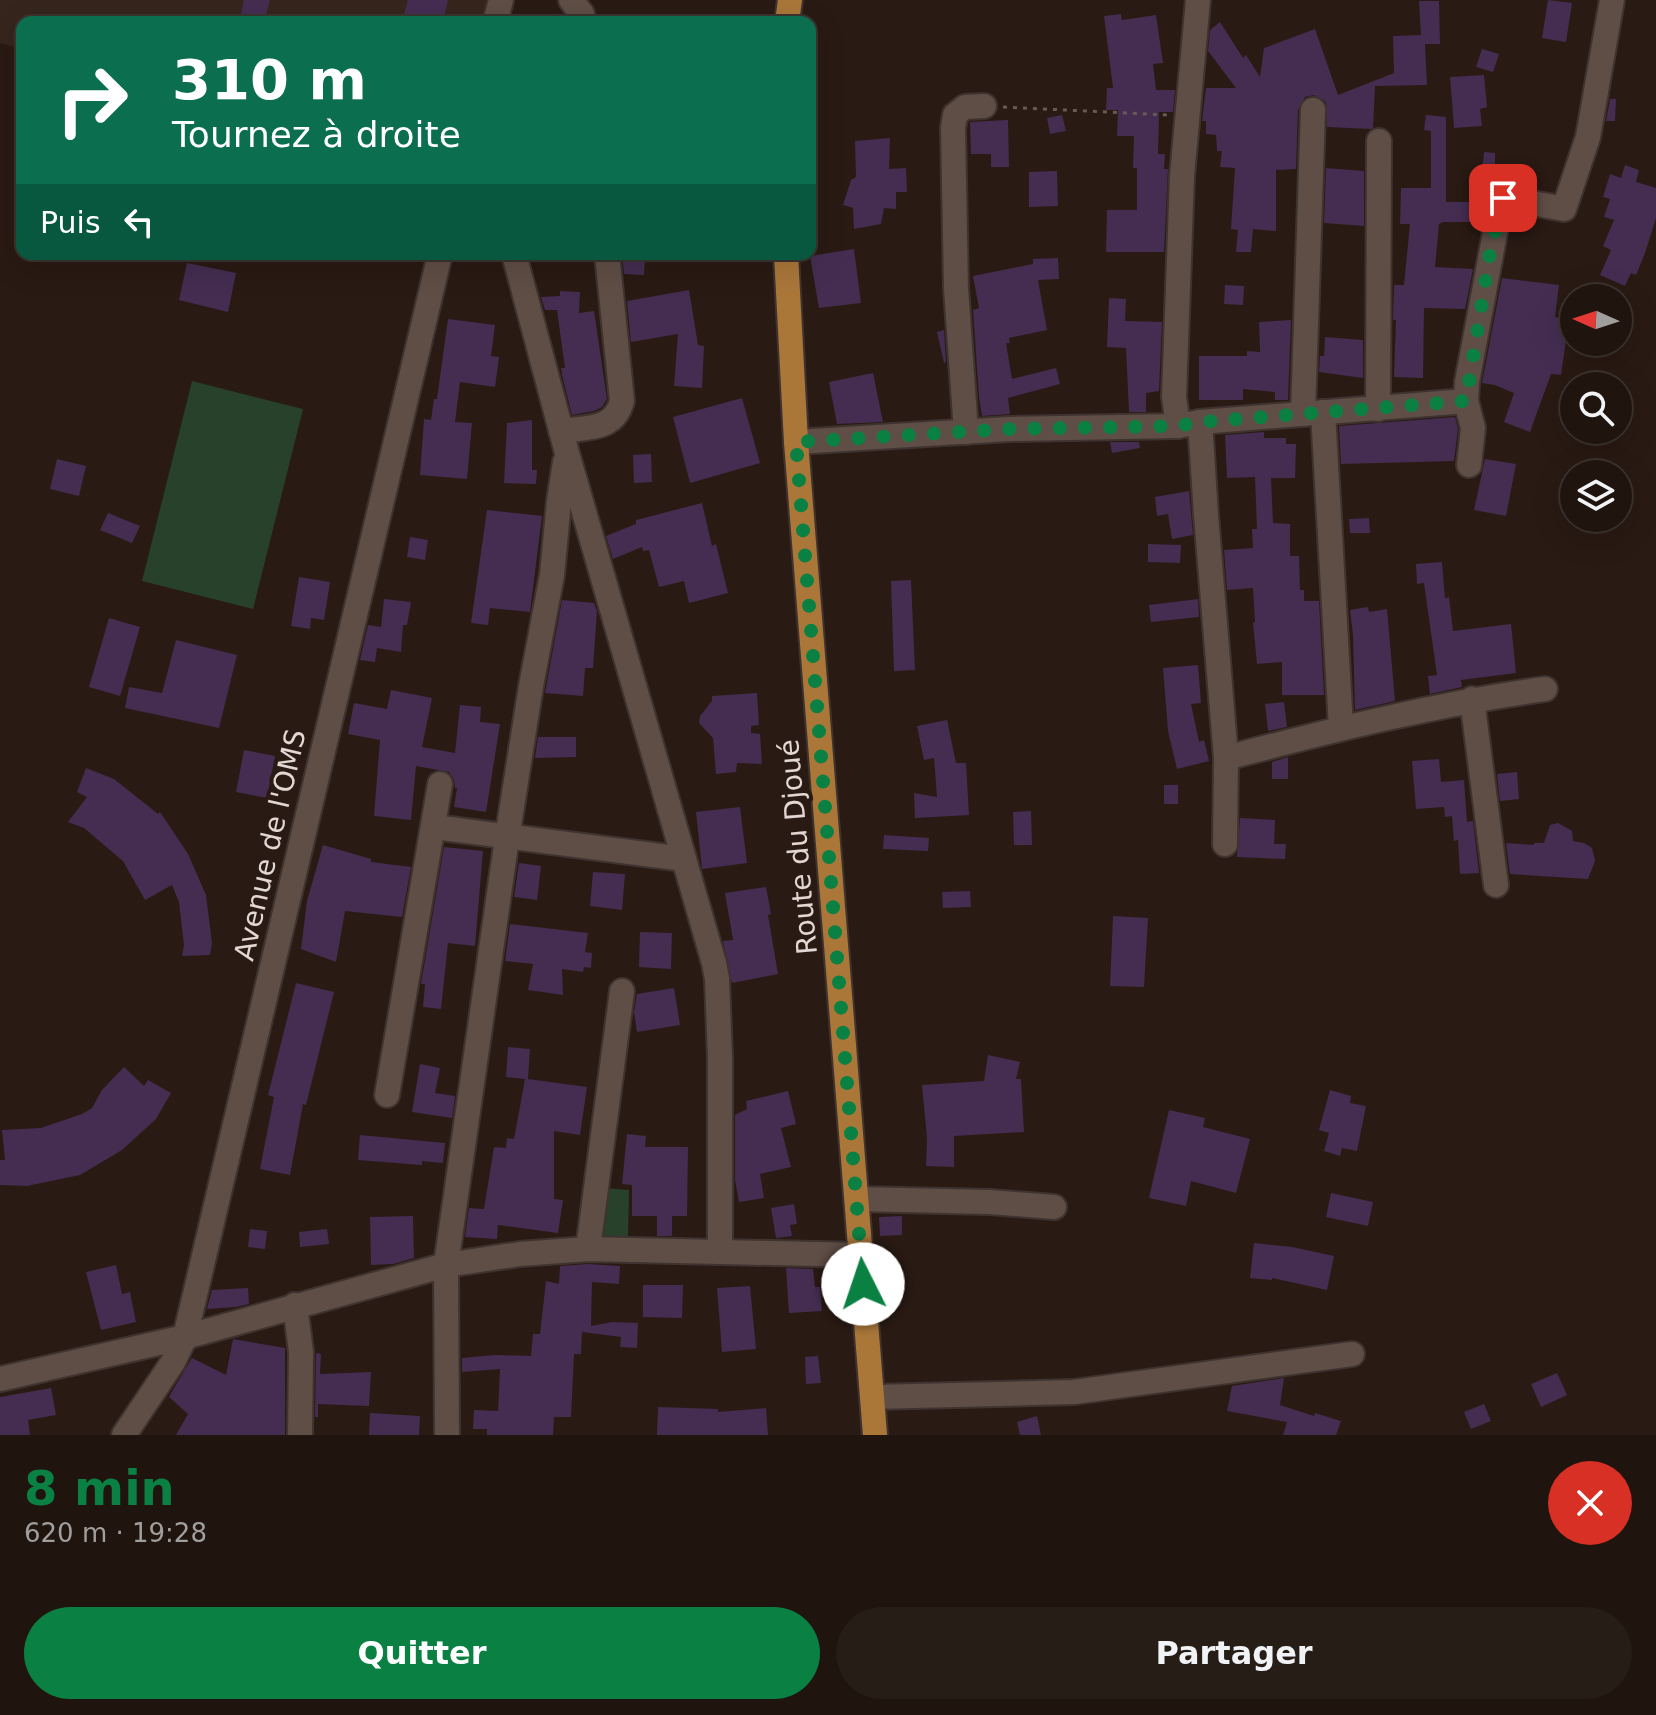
<!DOCTYPE html>
<html lang="fr">
<meta charset="utf-8">
<style>
body{margin:0;font-family:"DejaVu Sans",sans-serif;background:#271d17;color:#f1f3f6;height:100vh;display:flex;flex-direction:column;font-size:30px;white-space:nowrap}
*{box-sizing:border-box;margin:0}
p{font-size:26px;color:#a19e9e}
.icon{flex:none;width:44px;height:44px;fill:none;stroke:currentColor;stroke-width:2;stroke-linecap:round;stroke-linejoin:round}
.map{position:relative;height:1435px;overflow:hidden}
.details{display:flex;flex-direction:column;background:#1f140e;flex:1}
.details>*{flex:none}
.hud{position:absolute;left:16px;top:16px;width:800px;height:244px;border-radius:16px;box-shadow:0 8px 32px #0002,0 0 0 2px #3c332e;background:#0b6e4f;color:#fff;overflow:hidden}
.needle{width:52px;rotate:273deg}
.tools{position:absolute;left:1560px;top:284px;display:grid;gap:16px}
.tools a{display:grid;place-items:center;width:72px;height:72px;border-radius:50%;background:#1f140e;box-shadow:0 8px 32px #0002,0 0 0 2px #3c332e;font-size:40px}
.pin{position:absolute;display:grid;place-items:center;width:68px;height:68px;color:#fff;margin:-34px;border-radius:16px;box-shadow:0 4px 12px #0006}
.me{position:absolute;width:88px;margin:-44px;rotate:356deg;stroke-linejoin:round;filter:drop-shadow(0 0 6px #0008)}
.turn{display:flex;align-items:center;gap:28px;height:168px;padding:0 24px;font-size:36px}
.turn .icon{width:104px;height:104px;stroke-width:2.5}
.turn b{display:block;font-size:56px;line-height:68px}
.then{display:flex;align-items:center;height:76px;padding:0 24px;background:#0003;gap:16px;font-size:30px}
.round{display:grid;place-items:center;flex:none;width:84px;height:84px;border-radius:42px;background:#271d17}
.overview{display:flex;align-items:center;justify-content:space-between;height:136px;padding:0 24px}
h1{font-size:48px;font-weight:800;line-height:60px;color:#0b8043}
.primary-button{display:flex;gap:16px;margin-top:auto;padding:16px 24px}
.primary-button a{flex:1;height:92px;border-radius:48px;background:#0b8043;color:#fff;font-size:32px;font-weight:800;line-height:92px;text-align:center}
.primary-button a+a{background:#271d17;color:#f1f3f6}
.map>svg:first-child{display:block}
.education{fill:#36251d}
.green{fill:#28412b}
.building{fill:#442d51}
.lines{fill:none;stroke-linecap:round;stroke-linejoin:round}
.minor-casing{stroke:#3f3330;stroke-width:28}
.major-casing{stroke:#3f3330;stroke-width:28}
.path{stroke:#685b54;stroke-width:3;stroke-dasharray:4 6;stroke-linecap:butt}
.minor{stroke:#5f4e46;stroke-width:24}
.major{stroke:#aa7739;stroke-width:24}
.route{stroke:#0b8043;stroke-width:14;stroke-dasharray:0 25.2}
.labels{text-anchor:middle;dominant-baseline:central;stroke-width:8;stroke-linejoin:round;paint-order:stroke}
.street-label{font-size:28px;fill:#e2d7d2;stroke:#291a13}
</style>
<div class="map">
<svg width="1656" height="1435" viewBox="0 0 1656 1435">
<rect width="100%" height="100%" fill="#291a13"/>
<!-- education -->
<polygon class="education" points="0,0 488,0 482,22 22,22 22,49 0,43"/>
<!-- green -->
<g class="green">
<polygon points="192,381 303,409 253,609 142,581"/>
<polygon points="603,1188 629,1190 628,1240 599,1241"/>
</g>
<!-- building -->
<g class="building">
<polygon points="244,0 270,0 264,22 239,22"/>
<polygon points="408,0 448,0 443,22 402,22"/>
<polygon points="1548,0 1572,3 1566,42 1542,38"/>
<polygon points="1419,1 1439,1 1440,44 1425,44 1427,85 1375,86 1373,128 1371,129 1327,127 1326,102 1314,95 1305,97 1298,110 1296,169 1276,170 1276,231 1253,229 1251,252 1236,252 1238,230 1231,229 1235,168 1220,167 1222,151 1217,151 1216,135 1206,134 1206,121 1202,121 1206,88 1236,88 1208,51 1210,30 1220,22 1243,58 1246,55 1260,77 1264,48 1315,29 1338,95 1394,73 1393,36 1421,35"/>
<polygon points="1121,14 1122,20 1156,15 1163,63 1153,64 1156,90 1175,90 1173,112 1159,112 1158,154 1165,154 1164,169 1168,169 1164,252 1106,252 1107,210 1137,210 1137,168 1133,168 1134,136 1117,136 1118,110 1106,110 1107,88 1113,88 1104,16"/>
<polygon points="1482,49 1499,54 1493,72 1476,67"/>
<polygon points="1484,75 1487,107 1480,109 1482,126 1454,128 1450,77"/>
<polygon points="1610,99 1616,99 1615,121 1606,121"/>
<polygon points="1062,115 1066,131 1050,134 1047,118"/>
<polygon points="1426,115 1446,117 1446,202 1479,202 1484,152 1495,153 1495,164 1502,164 1500,184 1494,185 1488,193 1482,222 1443,222 1439,224 1435,267 1473,269 1465,309 1424,308 1423,378 1394,377 1396,320 1393,320 1394,285 1404,285 1410,224 1400,224 1401,188 1431,188 1431,131 1424,130"/>
<polygon points="1008,120 1009,167 991,167 991,154 971,154 970,122"/>
<polygon points="890,138 889,169 906,168 907,192 896,192 896,209 884,208 881,224 854,229 853,208 843,205 851,180 856,177 855,141"/>
<polygon points="1625,165 1639,170 1636,182 1656,188 1656,218 1645,253 1636,275 1631,273 1625,286 1600,275 1611,250 1603,246 1614,220 1604,217 1610,199 1603,197 1610,174 1621,178"/>
<polygon points="1326,168 1364,171 1364,226 1324,223"/>
<polygon points="1057,171 1058,206 1029,207 1029,172"/>
<polygon points="854,249 861,303 819,308 810,256"/>
<polygon points="622,254 645,254 644,275 624,274"/>
<polygon points="1058,258 1059,279 1038,280 1047,330 1009,338 1010,343 1006,343 1012,379 1056,368 1060,384 1008,398 1010,414 982,416 979,397 973,310 979,308 973,276 1033,264 1033,259"/>
<polygon points="187,263 236,273 228,312 179,300"/>
<polygon points="1502,278 1559,285 1555,317 1569,320 1561,375 1551,374 1530,432 1504,422 1514,393 1495,385 1482,383"/>
<polygon points="1225,285 1244,286 1243,305 1224,304"/>
<polygon points="689,290 698,345 704,346 702,388 674,386 678,334 631,342 627,301"/>
<polygon points="560,291 580,292 579,313 594,311 607,399 602,407 594,411 572,415 562,375 561,368 565,368 557,310 545,310 541,297 560,296"/>
<polygon points="1109,298 1126,299 1125,321 1162,322 1159,391 1146,393 1146,412 1129,412 1126,348 1107,347"/>
<polygon points="448,319 495,325 491,356 499,357 495,387 460,382 455,422 472,423 467,479 420,475 424,419 431,420 434,399 437,399"/>
<polygon points="1291,320 1288,400 1275,400 1275,392 1243,389 1243,400 1199,400 1199,356 1247,356 1247,351 1260,352 1259,322"/>
<polygon points="944,330 946,362 944,363 937,332"/>
<polygon points="1325,337 1363,340 1363,378 1319,372 1320,356 1324,356"/>
<polygon points="873,373 883,422 837,424 829,382"/>
<polygon points="742,398 760,463 690,483 673,417"/>
<polygon points="1455,417 1458,429 1454,461 1341,464 1339,426"/>
<polygon points="532,420 532,470 537,470 536,484 504,483 507,423"/>
<polygon points="1264,432 1264,438 1286,438 1286,444 1296,444 1295,478 1271,478 1273,523 1290,524 1290,556 1299,556 1300,590 1304,590 1304,601 1319,601 1324,695 1282,695 1282,662 1257,664 1253,623 1255,622 1253,588 1227,590 1224,550 1253,548 1252,529 1257,529 1255,477 1227,478 1225,435"/>
<polygon points="1110,442 1139,442 1140,448 1112,453"/>
<polygon points="651,454 652,482 634,483 633,455"/>
<polygon points="57,459 86,466 79,496 50,489"/>
<polygon points="1485,459 1516,464 1506,516 1474,510"/>
<polygon points="1189,491 1193,535 1172,539 1168,514 1157,516 1155,497"/>
<polygon points="702,503 712,546 716,544 728,593 689,603 684,581 659,587 649,550 643,551 642,547 613,559 606,536 636,524 636,520"/>
<polygon points="487,510 542,516 530,612 490,608 488,625 471,623"/>
<polygon points="108,513 140,526 132,543 100,530"/>
<polygon points="1369,518 1370,533 1350,533 1349,519"/>
<polygon points="410,537 428,540 425,560 407,557"/>
<polygon points="1148,544 1181,545 1180,563 1148,562"/>
<polygon points="1442,562 1445,598 1449,597 1453,631 1511,624 1516,673 1461,680 1462,687 1430,694 1428,676 1437,675 1424,583 1417,584 1416,564"/>
<polygon points="299,577 330,582 324,620 311,618 310,629 291,626"/>
<polygon points="911,580 915,670 894,671 891,581"/>
<polygon points="384,599 411,602 407,625 403,625 401,652 377,648 375,662 360,660 368,625 381,627"/>
<polygon points="1198,599 1199,617 1151,622 1149,605"/>
<polygon points="562,600 594,603 597,611 593,668 585,668 583,696 545,693"/>
<polygon points="1368,607 1369,612 1387,609 1395,701 1355,710 1353,635 1350,610"/>
<polygon points="109,618 140,627 120,696 89,687"/>
<polygon points="176,640 237,655 219,728 125,708 129,687 162,693"/>
<polygon points="1198,665 1201,703 1191,704 1199,742 1204,740 1209,761 1177,769 1168,731 1163,668"/>
<polygon points="391,690 432,698 422,747 455,753 460,705 481,707 480,722 500,724 486,812 454,807 457,788 455,788 454,780 449,772 416,766 411,820 374,816 380,740 348,734 354,703 387,709"/>
<polygon points="757,693 759,725 751,726 751,733 760,734 762,764 737,763 736,772 716,774 713,738 699,723 700,716 712,701 712,696"/>
<polygon points="1284,702 1287,727 1268,731 1265,704"/>
<polygon points="947,720 956,763 966,763 969,815 915,818 914,793 937,797 934,758 924,760 917,726"/>
<polygon points="538,737 576,737 576,757 535,758"/>
<polygon points="244,750 275,756 267,798 236,792"/>
<polygon points="1288,757 1288,779 1272,779 1272,762"/>
<polygon points="1439,759 1441,782 1464,780 1467,822 1473,821 1479,873 1460,874 1458,840 1454,841 1452,816 1445,817 1444,807 1416,809 1412,761"/>
<polygon points="86,768 114,779 158,814 160,812 188,854 206,895 212,943 210,955 182,956 184,945 179,902 172,885 145,900 123,861 84,828 68,822 87,797 77,792"/>
<polygon points="1517,772 1519,799 1500,801 1497,774"/>
<rect x="1164" y="785" width="14" height="19"/>
<polygon points="740,807 747,863 702,869 696,812"/>
<polygon points="1031,811 1032,845 1014,845 1013,812"/>
<polygon points="1240,818 1275,820 1274,844 1286,844 1285,859 1237,857"/>
<polygon points="1558,823 1572,831 1573,841 1584,843 1592,848 1595,861 1588,879 1510,874 1506,843 1534,845 1534,843 1544,843 1550,825"/>
<polygon points="884,835 929,838 928,851 883,849"/>
<polygon points="323,845 371,859 371,862 411,867 402,917 345,911 336,962 301,949 307,901"/>
<polygon points="444,847 483,851 475,946 448,943 441,1009 423,1007 425,984 421,984"/>
<polygon points="519,863 541,866 537,900 514,897"/>
<polygon points="593,872 625,874 622,910 590,906"/>
<polygon points="766,887 771,914 768,915 778,974 732,983 723,941 733,940 725,893"/>
<polygon points="970,891 971,907 943,908 942,892"/>
<polygon points="1113,916 1148,918 1144,987 1110,986"/>
<polygon points="510,924 588,933 585,952 592,953 591,968 584,967 583,972 562,969 563,995 528,990 533,964 505,961"/>
<polygon points="640,932 672,933 671,969 639,967"/>
<polygon points="296,983 334,992 306,1105 303,1104 290,1175 260,1169 274,1097 268,1095"/>
<polygon points="674,988 680,1025 637,1032 634,1012 637,994"/>
<polygon points="508,1047 530,1049 528,1079 587,1087 580,1135 554,1131 554,1199 563,1200 558,1233 498,1225 497,1239 465,1237 469,1208 484,1209 494,1147 506,1148 507,1138 514,1139 525,1079 506,1077"/>
<polygon points="988,1055 1020,1062 1016,1079 1021,1079 1024,1132 954,1136 954,1167 926,1166 927,1138 922,1085 984,1081"/>
<polygon points="420,1064 440,1068 435,1093 455,1096 452,1118 412,1112"/>
<polygon points="124,1067 144,1086 148,1080 171,1093 156,1119 122,1150 80,1175 27,1186 0,1185 0,1160 5,1160 2,1130 41,1128 82,1114 92,1108 102,1090"/>
<polygon points="1330,1090 1351,1096 1350,1103 1366,1106 1357,1151 1342,1148 1340,1156 1324,1151 1329,1133 1319,1130"/>
<polygon points="788,1091 796,1124 781,1128 791,1167 760,1174 764,1198 739,1202 735,1180 735,1115 747,1109 746,1101"/>
<polygon points="1169,1110 1205,1118 1203,1127 1250,1139 1236,1193 1191,1181 1186,1206 1149,1198"/>
<polygon points="627,1134 646,1136 645,1147 688,1147 687,1216 672,1216 672,1236 657,1236 657,1216 632,1216 632,1185 622,1184"/>
<polygon points="360,1135 445,1143 443,1163 422,1161 422,1165 358,1160"/>
<polygon points="1331,1193 1373,1202 1368,1226 1326,1217"/>
<polygon points="794,1204 797,1224 790,1225 792,1236 776,1238 771,1208"/>
<polygon points="413,1216 414,1258 393,1264 371,1265 370,1217"/>
<polygon points="902,1216 902,1235 880,1236 879,1217"/>
<polygon points="250,1229 267,1231 265,1249 248,1247"/>
<polygon points="327,1229 329,1244 300,1247 299,1232"/>
<polygon points="1254,1243 1292,1247 1334,1256 1327,1290 1272,1278 1272,1280 1250,1278"/>
<polygon points="588,1264 620,1266 619,1284 592,1282 591,1326 612,1322 638,1323 637,1348 620,1347 621,1337 582,1332 581,1354 574,1354 571,1417 554,1417 553,1435 487,1435 487,1429 473,1429 474,1410 498,1411 500,1369 462,1372 462,1358 495,1355 531,1356 533,1334 540,1334 546,1281 559,1284 560,1266"/>
<polygon points="116,1265 122,1294 130,1292 136,1322 101,1330 86,1272"/>
<polygon points="786,1268 813,1269 815,1287 820,1287 822,1311 789,1313"/>
<polygon points="643,1285 683,1285 682,1318 643,1317"/>
<polygon points="750,1286 756,1349 722,1352 717,1288"/>
<polygon points="248,1288 249,1304 236,1307 207,1309 212,1290"/>
<polygon points="233,1339 285,1348 285,1435 176,1435 188,1414 169,1397 174,1388 192,1358 226,1375"/>
<polygon points="316,1353 321,1354 320,1374 371,1372 369,1406 318,1404 318,1417 315,1417"/>
<polygon points="818,1356 821,1383 806,1384 805,1357"/>
<polygon points="1557,1373 1567,1395 1541,1407 1531,1384"/>
<polygon points="1284,1378 1280,1405 1314,1416 1315,1413 1341,1421 1336,1435 1283,1435 1287,1422 1227,1411 1232,1386"/>
<polygon points="51,1388 56,1415 28,1420 30,1435 0,1435 0,1397"/>
<polygon points="1484,1404 1491,1421 1471,1429 1464,1412"/>
<polygon points="658,1407 718,1409 718,1412 766,1408 768,1435 657,1435"/>
<polygon points="370,1413 420,1416 419,1435 369,1435"/>
<polygon points="1037,1416 1041,1435 1020,1435 1017,1422"/>
</g>
<g class="lines">
<!-- minor casing -->
<g class="minor-casing">
<g id="minor">
<polyline points="571,0 582,14 583,22"/>
<polyline points="495,22 501,0"/>
<polyline points="514,254 567,453 714,963 717,979 720,1058 720,1252"/>
<polyline points="1378,409 1379,141"/>
<polyline points="1323,412 1341,728"/>
<polyline points="1303,414 1313,110"/>
<polyline points="1200,422 1206,515 1226,758 1225,844"/>
<polyline points="1178,426 1174,397 1182,176 1198,0"/>
<path d="M561,431C587,427 614,431 622,401L607,254"/>
<polyline points="966,432 956,288 953,128 955,115 965,107 984,106"/>
<polyline points="796,442 1009,429 1178,426 1200,422 1466,401"/>
<polyline points="1469,465 1473,428 1466,401 1467,382 1501,201 1503,198 1511,199 1564,209 1588,137 1612,0"/>
<polyline points="1472,699 1496,885"/>
<path d="M1226,758C1332,730 1437,704 1545,689"/>
<polyline points="434,827 684,859"/>
<polyline points="387,1095 440,784"/>
<polyline points="857,1199 990,1202 1054,1207"/>
<polyline points="588,1249 622,991"/>
<polyline points="295,1305 301,1352 300,1435"/>
<polyline points="0,1379 185,1337 446,1265 520,1254 588,1249 860,1255"/>
<polyline points="872,1397 1074,1392 1352,1354"/>
<polyline points="124,1435 173,1362 185,1337 440,254"/>
<polyline points="447,1435 446,1265 507,838 531,686 552,575 559,501 565,462"/>
</g>
</g>
<!-- major casing -->
<g class="major-casing">
<g id="major">
<polyline points="787,22 790,0"/>
<polyline points="786,254 796,442 875,1435"/>
</g>
</g>
<!-- path -->
<polyline class="path" points="1003,107 1168,115"/>
<!-- minor -->
<use href="#minor" class="minor"/>
<!-- major -->
<use href="#major" class="major"/>
</g>
<g class="lines">
<!-- route -->
<polyline class="route" points="863,1284 796,442 1009,429 1178,426 1200,422 1466,401 1490,253 1503,198"/>
</g>
<g class="labels">
<!-- street labels -->
<g class="street-label">
<text transform="translate(270 845) rotate(-77)">Avenue de l'OMS</text>
<text transform="translate(798 847) rotate(-95)">Route du Djoué</text>
</g>
</g>
</svg>
<div class="tools">
<a><svg class="needle" viewBox="-14 -14 28 28"><path d="M0-13l5 13h-10z" fill="#e53935"/><path d="M0 13l5-13h-10z" fill="#a19e9e"/></svg></a>
<a><svg class="icon" aria-label="search" viewBox="0 0 24 24"><circle cx="10" cy="10" r="6"/><path d="M15 15l6 6"/></svg></a>
<a><svg class="icon" aria-label="layers" viewBox="0 0 24 24"><path d="M12 4l9 5-9 5-9-5zM3 14l9 5 9-5"/></svg></a>
</div>
<div class="pin" style="left:1503px;top:198px;background:#d93025"><svg class="icon" aria-label="arrive" viewBox="0 0 24 24"><path d="M6 21V4h12l-3 4 3 4H6"/></svg></div>
<svg class="me" style="left:863px;top:1284px" viewBox="-20 -20 40 40"><circle r="19" fill="#fff"/><path d="M0-13L10 11 0 6-10 11z" fill="#0b8043"/></svg>
<div class="hud">
<div class="turn"><svg class="icon" aria-label="right" viewBox="0 0 24 24"><path d="M7 20v-9h11M14 6l5 5-5 5"/></svg><div><b>310 m</b>Tournez à droite</div></div>
<div class="then">Puis<svg class="icon" aria-label="left" viewBox="0 0 24 24"><path d="M17 20v-9H6M10 6l-5 5 5 5"/></svg></div>
</div>
</div>
<section class="details">
<div class="overview"><div><h1>8 min</h1><p>620 m · 19:28</p></div><a class="round" style="background:#d93025;color:#fff"><svg class="icon" aria-label="close" viewBox="0 0 24 24"><path d="M6 6l12 12M18 6L6 18"/></svg></a></div>
<div class="primary-button"><a>Quitter</a><a>Partager</a></div>
</section>
